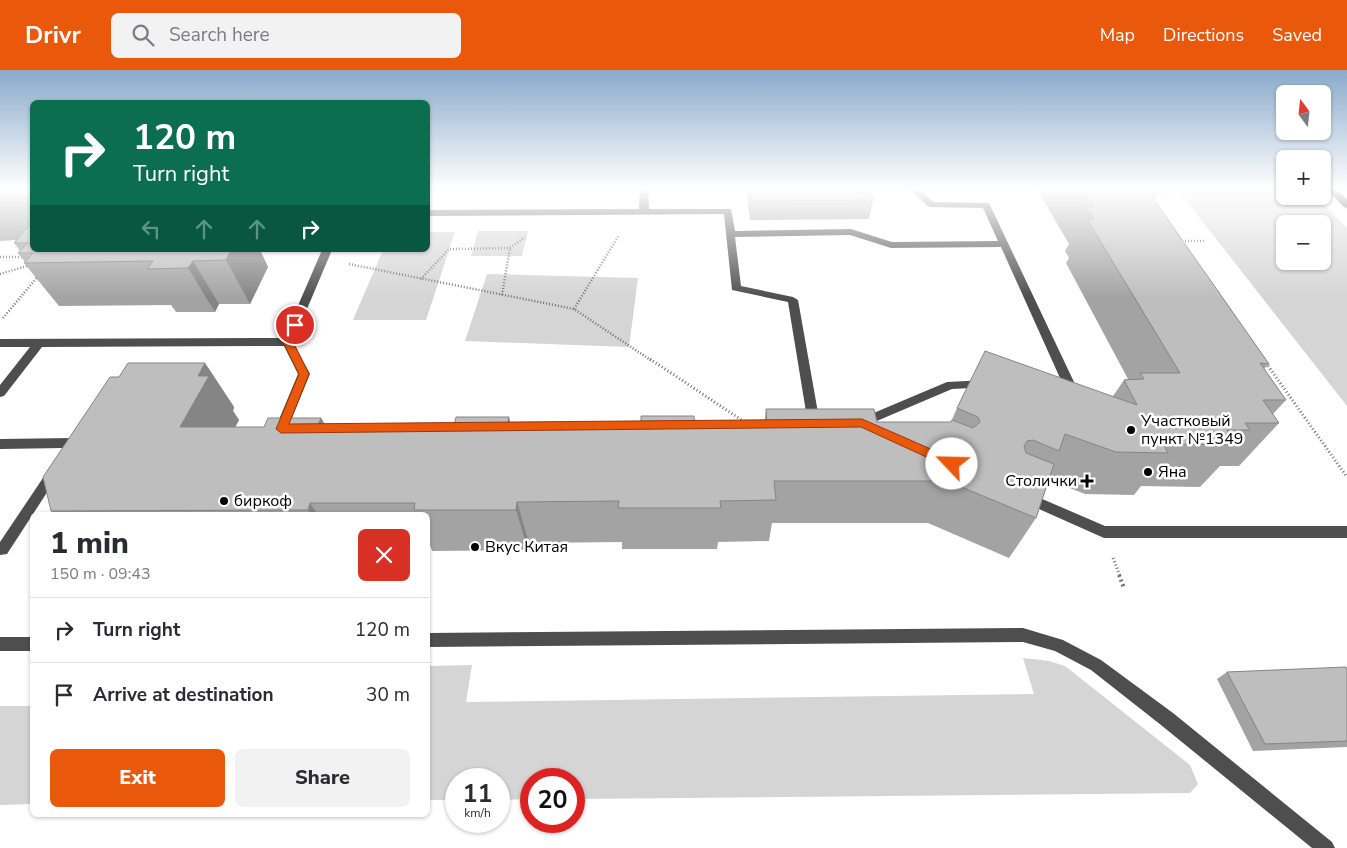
<!DOCTYPE html>
<meta charset="utf-8">
<style>
body{margin:0;font-family:"Nunito Sans",sans-serif;background:#f2f2f3;color:#2b2b33;height:100vh;display:flex;flex-direction:column;font-size:19px;white-space:nowrap}
*{box-sizing:border-box;margin:0}
p{font-size:16px;color:#7c7c81}
.icon{flex:none;width:28px;height:28px;fill:none;stroke:currentColor;stroke-width:2;stroke-linecap:round;stroke-linejoin:round}
.map{position:relative;flex:1;overflow:hidden}
.details{position:absolute;left:30px;top:442px;width:400px;height:305px;display:flex;flex-direction:column;background:#fff;border-radius:8px;box-shadow:0 1px 4px #0004}
.details>*{flex:none}
.top-card{position:absolute;left:30px;top:30px;width:400px;height:152px;border-radius:8px;box-shadow:0 1px 4px #0004;background:#0b6e4f;color:#fff;overflow:hidden}
.needle{width:32px;rotate:345deg}
.fabs{position:absolute;left:1276px;top:15px;display:grid;gap:10px}
.fabs a{display:grid;place-items:center;width:55px;height:55px;border-radius:8px;background:#fff;box-shadow:0 1px 4px #0004;font-size:25px}
.speed{position:absolute;left:445px;top:698px;display:flex;gap:10px;font-size:25px;font-weight:700;text-align:center}
.speed>*{display:grid;place-content:center;width:65px;height:65px;border-radius:50%;background:#fff;box-shadow:0 1px 4px #0004;line-height:1}
.speed small{font-size:12px;font-weight:400}
.speed .limit{border:8px solid #d22;background:#fff;color:#111}
.pin{position:absolute;display:grid;place-items:center;width:42px;height:42px;color:#fff;margin:-21px;border:2px solid #fff;border-radius:50%;box-shadow:0 1px 5px #0007}
.me{position:absolute;width:55px;margin:-28px;rotate:294deg;stroke-linejoin:round;filter:drop-shadow(0 0 4px #0008)}
.turn{display:flex;align-items:center;gap:18px;height:105px;padding:0 20px;font-size:22px}
.turn .icon{width:65px;height:65px;stroke-width:2.5}
.turn b{display:block;font-size:35px;line-height:42px}
.lanes{display:flex;align-items:center;height:48px;padding:0 20px;background:#0003;justify-content:center;gap:25px;direction:ltr}
.lanes .off{opacity:.35}
.round{display:grid;place-items:center;flex:none;width:52px;height:52px;border-radius:8px;background:#f2f2f3}
.headline{display:flex;align-items:center;justify-content:space-between;height:85px;padding:0 20px}
h1{font-size:30px;font-weight:800;line-height:38px}
.action{display:flex;gap:10px;margin-top:auto;padding:10px 20px}
.action a{flex:1;height:58px;border-radius:8px;background:#ea580c;color:#fff;font-size:20px;font-weight:800;line-height:58px;text-align:center}
.action a+a{background:#f2f2f3;color:#2b2b33}
ul{padding:0;list-style:none}
li{display:flex;align-items:center;gap:15px;height:65px;padding:0 20px;border-top:1px solid #e1e1e2}
li div{flex:1}
li b{display:block;font-size:19px}
li em{font-style:normal}
header{display:flex;align-items:center;gap:30px;box-sizing:border-box;height:70px;padding:0 25px;background:#ea580c;color:#fff}
header strong{font-size:24px}
nav{display:flex;gap:28px;margin-inline-start:auto;font-size:18px}
.search{width:350px;height:45px;background:#f2f2f3;display:flex;align-items:center;gap:12px;box-sizing:border-box;padding:0 18px;border-radius:8px;color:#7c7c81;font-size:19px}
.map>svg:first-child{display:block}
.green{fill:#d5d5d5;fill-rule:evenodd}
.lines{fill:none;stroke-linecap:round;stroke-linejoin:round}
.major-casing{stroke:#dbdbdb;stroke-width:2}
.path-far2{stroke:#707070;stroke-width:2.5;stroke-dasharray:1 2;stroke-linecap:butt}
.path-far1{stroke:#707070;stroke-width:3;stroke-dasharray:1 2.5;stroke-linecap:butt}
.path{stroke:#707070;stroke-width:4;stroke-dasharray:2 3;stroke-linecap:butt}
.minor{fill:#4e4e4e;fill-rule:evenodd}
.major{fill:#000;fill-rule:evenodd}
.wall{fill:#a3a3a3}
.shaded-wall{fill:#858585}
.building{fill:#bebebe;stroke:#858585}
.route{fill:#ea580c;stroke:#983908}
.poi-dot{fill:#000;stroke:#fff;stroke-width:2}
.labels{text-anchor:middle;dominant-baseline:central;stroke-width:5;stroke-linejoin:round;paint-order:stroke}
.poi-label{font-size:16px;fill:#000;stroke:#fff;text-anchor:start}
</style>
<header>
<strong>Drivr</strong>
<div class="search"><svg class="icon" aria-label="search" viewBox="0 0 24 24"><circle cx="10" cy="10" r="6"/><path d="M15 15l6 6"/></svg>Search here</div>
<nav><a>Map</a><a>Directions</a><a>Saved</a></nav>
</header>
<div class="map">
<svg width="1347" height="778" viewBox="0 0 1347 778">
<rect width="100%" height="100%" fill="#fff"/>
<!-- green -->
<g class="green">
<path d="M1177,119H1285V126H1316L1347,158V336ZM1285,154H1322V191H1285Z"/>
<polygon points="478,161 528,161 522,186 471,186"/>
<polygon points="428,162 455,162 426,250 353,250 383,180 428,180"/>
<polygon points="487,204 638,208 629,277 465,271"/>
<polygon points="1023,588 1049,591 1065,596 1190,695 1198,714 1190,723 574,729 574,709 531,709 531,729 499,730 499,709 456,709 456,730 428,730 428,596 472,595 466,632 1034,624"/>
<polygon points="0,636 32,636 32,734 0,735"/>
</g>
<g class="lines">
<!-- major casing -->
<g class="major-casing">
<polygon id="major" points="1327,119 1336,119 1347,130 1347,138 1344,137"/>
</g>
<!-- path-far2 -->
<g class="path-far2">
<polyline points="1154,124 1170,124"/>
<polyline points="1179,171 1206,171"/>
<polyline points="0,187 24,187"/>
<polyline points="349,194 574,239 652,291"/>
<polyline points="0,204 30,195"/>
<polyline points="421,209 449,179 510,178 525,167"/>
<polyline points="502,225 510,178"/>
<polyline points="574,239 619,165"/>
<polyline points="3,248 39,205"/>
</g>
<!-- path-far1 -->
<g class="path-far1">
<polyline points="650,289 749,355"/>
<polyline points="1266,293 1347,407"/>
<polyline points="1113,488 1120,506"/>
</g>
<!-- path -->
<polyline class="path" points="1119,505 1124,518"/>
<!-- minor -->
<g class="minor">
<path d="M640,119H648L649,139H731L735,161L851,159L892,172L998,171L983,138L929,137L909,119H918L934,132L989,133L1074,312C1069,318 1052,318 1047,312L1049,309L1060,308L1001,177L891,178L850,165L735,167L741,216L793,227L798,230L820,354L814,358L808,354L788,232L732,220L724,144L428,146V140L639,139Z"/>
<polygon points="322,180 332,180 293,272 310,304 289,355 292,359 290,362 277,362 275,359 298,304 284,276 42,277 4,326 0,327 0,315 30,277 0,277 0,269 284,268"/>
<polygon points="986,310 992,314 990,317 952,319 865,356 857,356 855,353 857,350 947,312"/>
<polygon points="73,368 77,370 79,373 71,385 63,385 61,382 63,378 0,379 0,369"/>
<polygon points="55,395 59,396 61,400 59,404 7,484 0,485 0,472 51,396"/>
<polygon points="1026,422 1105,456 1347,456 1347,468 1104,468 1021,431 1019,427 1021,423"/>
<polygon points="1023,558 1063,570 1101,590 1173,643 1332,772 1335,778 1312,778 1161,655 1091,600 1055,581 1023,572 428,577 428,563"/>
<rect x="0" y="567" width="32" height="14"/>
</g>
<!-- major -->
<use href="#major" class="major"/>
</g>
<!-- wall -->
<g class="wall">
<polygon points="0,119 32,119 32,180 260,180 268,197 250,234 219,234 215,242 176,242 171,235 59,236 24,193 25,192 18,183 20,181 14,173 16,170 0,171"/>
<polygon points="746,119 869,119 873,130 869,149 750,150"/>
<polygon points="1037,119 1156,119 1155,120 1158,124 1154,131 1269,294 1264,299 1286,330 1273,344 1279,353 1239,396 1220,396 1200,417 1141,416 1134,425 1085,424 1049,410 1036,448 1009,488 928,453 772,453 769,471 718,472 717,479 622,479 622,472 529,473 528,480 432,481 429,473 428,473 428,445 56,445 51,441 119,307 205,293 234,337 233,341 239,350 235,357 264,357 321,348 326,356 764,354 766,339 877,352 951,352 957,338 1113,326 1124,310 1128,309 1066,193 1069,188 1065,181 1069,174"/>
<polygon points="1347,599 1347,677 1253,681 1217,609 1227,602"/>
</g>
<!-- shaded-wall -->
<g class="shaded-wall">
<polygon points="231,180 260,180 268,197 250,234 226,190"/>
<polygon points="193,191 219,234 215,242 188,198"/>
<polygon points="205,293 234,337 233,341 239,350 213,400 180,357 198,306"/>
<polygon points="509,347 520,390 507,355"/>
<polygon points="321,348 344,390 317,357"/>
<polygon points="517,432 529,473 528,480 516,440"/>
<polygon points="310,433 318,445 311,445 308,440"/>
</g>
<!-- building -->
<g class="building">
<polygon points="0,119 32,119 32,127 0,128"/>
<polygon points="750,119 869,119 873,130 752,131"/>
<polygon points="1082,119 1154,119 1158,124 1150,124 1269,294 1260,293 1286,330 1263,330 1279,353 1245,353 1250,360 1227,360 1231,368 1229,368 1239,371 1238,375 1163,374 1168,383 1116,382 1065,364 1059,381 1033,370 1027,371 1024,376 1026,383 1054,394 1036,448 947,411 774,411 776,430 720,431 721,438 618,438 619,431 517,432 516,440 414,440 415,433 310,433 308,440 51,441 43,407 110,307 119,307 128,293 205,293 198,306 209,306 180,357 264,357 268,348 321,348 317,357 454,356 456,347 509,347 507,355 641,355 641,346 694,346 695,355 767,354 766,339 874,339 877,352 951,352 952,350 973,358 980,352 978,347 957,338 985,281 1137,335 1124,310 1144,309 1140,303 1180,303 1087,149 1094,149 1086,137 1094,137"/>
<polygon points="32,152 32,180 231,180 226,190 193,191 188,198 147,199 153,191 24,193 33,183 18,183 28,173 14,173"/>
<polygon points="1346,597 1347,599 1347,671 1265,674 1227,602"/>
</g>
<!-- sky -->
<linearGradient id="sky" x2="0" y2="1"><stop stop-color="#89aaca"/><stop offset="0.52" stop-color="#fff"/><stop offset="1" stop-color="#fff" stop-opacity="0"/></linearGradient>
<rect width="1347" height="228" fill="url(#sky)"/>
<!-- route -->
<polygon class="route" points="295,252 300,255 293,272 309,304 289,354 862,349 956,390 958,394 952,398 948,397 861,357 281,363 276,359 299,304 283,272 290,255"/>
<!-- markers -->
<g class="poi-dot">
<circle cx="1131" cy="360" r="5"/>
<circle cx="1148" cy="402" r="5"/>
<path d="M1084.5 403.5h5v5h5v5h-5v5h-5v-5h-5v-5h5z"/>
<circle cx="224" cy="431" r="5"/>
<circle cx="475" cy="477" r="5"/>
</g>
<g class="labels">
<!-- poi labels -->
<g class="poi-label">
<text x="1141" y="351">Участковый<tspan x="1141" dy="18">пункт №1349</tspan></text>
<text x="1158" y="402">Яна</text>
<text x="1077" y="411" text-anchor="end">Столички</text>
<text x="234" y="431">биркоф</text>
<text x="485" y="477">Вкус Китая</text>
</g>
</g>
</svg>
<div class="fabs">
<a><svg class="needle" viewBox="-14 -14 28 28"><path d="M0-13l5 13h-10z" fill="#e53935"/><path d="M0 13l5-13h-10z" fill="#7c7c81"/></svg></a>
<a>+</a>
<a>−</a>
</div>
<div class="speed"><div>11<small>km/h</small></div><div class="limit">20</div></div>
<div class="pin" style="left:295px;top:255px;background:#d93025"><svg class="icon" aria-label="arrive" viewBox="0 0 24 24"><path d="M6 21V4h12l-3 4 3 4H6"/></svg></div>
<svg class="me" style="left:952px;top:394px" viewBox="-20 -20 40 40"><circle r="19" fill="#fff"/><path d="M0-13L10 11 0 6-10 11z" fill="#ea580c"/></svg>
<div class="top-card">
<div class="turn"><svg class="icon" aria-label="right" viewBox="0 0 24 24"><path d="M7 20v-9h11M14 6l5 5-5 5"/></svg><div><b>120 m</b>Turn right</div></div>
<div class="lanes"><svg class="icon off" aria-label="left" viewBox="0 0 24 24"><path d="M17 20v-9H6M10 6l-5 5 5 5"/></svg><svg class="icon off" aria-label="ahead" viewBox="0 0 24 24"><path d="M12 20V5M6 11l6-6 6 6"/></svg><svg class="icon off" aria-label="ahead" viewBox="0 0 24 24"><path d="M12 20V5M6 11l6-6 6 6"/></svg><svg class="icon" aria-label="right" viewBox="0 0 24 24"><path d="M7 20v-9h11M14 6l5 5-5 5"/></svg></div>
</div>
<section class="details">
<div class="headline"><div><h1>1 min</h1><p>150 m · 09:43</p></div><a class="round" style="background:#d93025;color:#fff"><svg class="icon" aria-label="close" viewBox="0 0 24 24"><path d="M6 6l12 12M18 6L6 18"/></svg></a></div>
<ul>
<li><svg class="icon" aria-label="right" viewBox="0 0 24 24"><path d="M7 20v-9h11M14 6l5 5-5 5"/></svg><div><b>Turn right</b></div><em>120 m</em></li>
<li><svg class="icon" aria-label="arrive" viewBox="0 0 24 24"><path d="M6 21V4h12l-3 4 3 4H6"/></svg><div><b>Arrive at destination</b></div><em>30 m</em></li>
</ul>
<div class="action"><a>Exit</a><a>Share</a></div>
</section>
</div>
